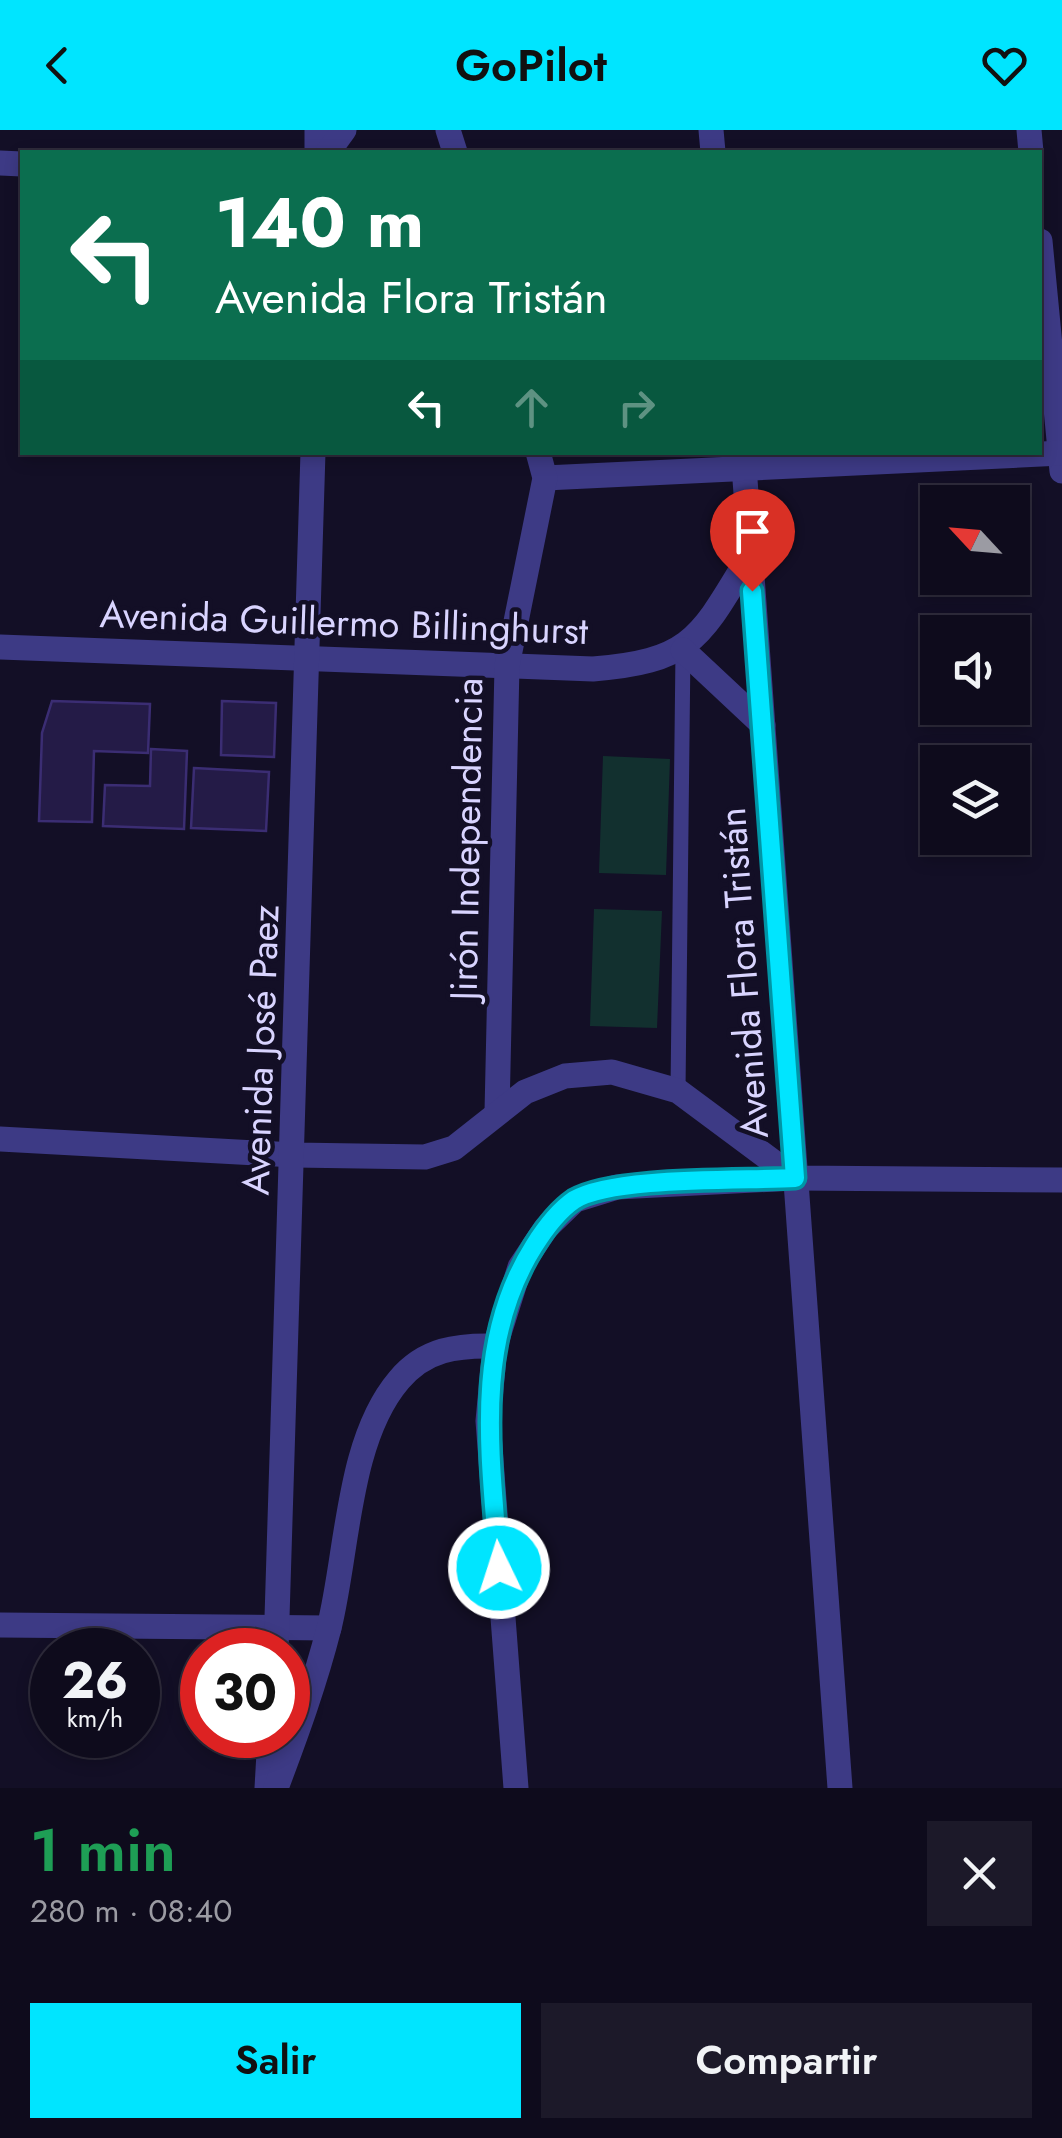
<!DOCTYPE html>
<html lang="es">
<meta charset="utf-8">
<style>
body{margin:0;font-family:Jost,sans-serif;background:#1c1929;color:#f1f3f6;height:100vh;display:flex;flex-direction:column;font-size:38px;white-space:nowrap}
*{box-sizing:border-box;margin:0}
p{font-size:32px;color:#9b9ba3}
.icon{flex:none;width:55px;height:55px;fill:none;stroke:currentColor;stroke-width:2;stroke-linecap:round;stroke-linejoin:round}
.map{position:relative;height:1658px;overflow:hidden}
.details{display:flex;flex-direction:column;background:#0e0b1c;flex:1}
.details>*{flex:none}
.banner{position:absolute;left:20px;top:20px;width:1022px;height:305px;border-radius:0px;box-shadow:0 5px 15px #0003,0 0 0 2px #2e2b3b;background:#0b6e4f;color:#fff;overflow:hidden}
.needle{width:65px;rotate:296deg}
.tools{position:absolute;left:920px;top:355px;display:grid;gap:20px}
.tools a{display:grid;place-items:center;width:110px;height:110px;border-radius:0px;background:#0e0b1c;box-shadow:0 5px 15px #0003,0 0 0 2px #2e2b3b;font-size:50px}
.speed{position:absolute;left:30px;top:1498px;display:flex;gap:20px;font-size:50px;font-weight:700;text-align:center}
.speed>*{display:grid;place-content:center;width:130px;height:130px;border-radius:50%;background:#0e0b1c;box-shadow:0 5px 15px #0003,0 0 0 2px #2e2b3b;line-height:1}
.speed small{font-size:25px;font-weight:400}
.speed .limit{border:15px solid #d22;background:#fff;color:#111}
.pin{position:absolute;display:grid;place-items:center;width:85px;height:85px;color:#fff;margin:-102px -42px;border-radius:50% 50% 50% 0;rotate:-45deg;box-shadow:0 0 10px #0007}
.pin .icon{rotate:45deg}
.me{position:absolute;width:110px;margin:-55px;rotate:356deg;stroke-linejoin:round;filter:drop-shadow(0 0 8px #0008)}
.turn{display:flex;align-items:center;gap:35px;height:210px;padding:0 30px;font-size:45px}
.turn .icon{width:130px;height:130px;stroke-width:2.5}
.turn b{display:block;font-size:70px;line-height:85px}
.lanes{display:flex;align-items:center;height:95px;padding:0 30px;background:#0003;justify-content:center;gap:50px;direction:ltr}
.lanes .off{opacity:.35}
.round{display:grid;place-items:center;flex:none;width:105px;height:105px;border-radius:0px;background:#1c1929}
.head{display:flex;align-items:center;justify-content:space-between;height:170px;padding:0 30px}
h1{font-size:60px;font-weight:600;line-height:75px;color:#1e9e55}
.cta{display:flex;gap:20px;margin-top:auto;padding:20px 30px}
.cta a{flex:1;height:115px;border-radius:0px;background:#00e5ff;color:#111;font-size:40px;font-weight:600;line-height:115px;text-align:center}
.cta a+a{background:#1c1929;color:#f1f3f6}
header{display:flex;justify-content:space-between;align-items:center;height:130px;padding:0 30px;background:#00e5ff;color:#111;font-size:45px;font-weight:600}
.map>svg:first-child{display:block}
.green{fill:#12302f}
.building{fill:#241b47;stroke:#3b2d73;stroke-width:2.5}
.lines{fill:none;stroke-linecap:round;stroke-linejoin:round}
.lane{stroke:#3d3a85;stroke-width:15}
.street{stroke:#3d3a85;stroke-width:25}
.route-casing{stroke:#0095a6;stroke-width:25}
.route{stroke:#00e5ff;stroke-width:18}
.labels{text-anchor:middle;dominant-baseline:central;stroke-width:9;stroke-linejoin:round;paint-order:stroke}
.street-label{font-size:38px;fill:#d9d4ff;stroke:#130f26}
</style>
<header><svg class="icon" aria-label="back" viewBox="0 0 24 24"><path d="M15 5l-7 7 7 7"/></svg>GoPilot<svg class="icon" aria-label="heart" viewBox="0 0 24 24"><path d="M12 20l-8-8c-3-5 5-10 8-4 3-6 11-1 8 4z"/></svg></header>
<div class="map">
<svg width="1062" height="1658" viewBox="0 0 1062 1658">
<rect width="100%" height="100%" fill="#130f26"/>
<!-- green -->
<g class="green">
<polygon points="603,626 670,629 666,745 599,743"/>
<polygon points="594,779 662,781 657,898 590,896"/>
</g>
<!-- building -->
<g class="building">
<polygon points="52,571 150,574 148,623 94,621 92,692 39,691 42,603"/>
<polygon points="222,571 276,573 274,627 221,625"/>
<polygon points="151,619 187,621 184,699 103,696 105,655 150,656"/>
<polygon points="194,638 269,642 266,701 191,698"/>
</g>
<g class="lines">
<!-- lane -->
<polyline class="lane" points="678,961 683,520"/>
<!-- street -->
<g class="street">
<polyline points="317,0 317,22"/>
<polyline points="448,0 455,22"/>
<polyline points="711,0 713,22"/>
<polyline points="1029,0 1031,22"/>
<polyline points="328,22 344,0"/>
<polyline points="0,33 22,34"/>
<polyline points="1040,111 1062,341"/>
<polyline points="743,322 840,1658"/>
<polyline points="545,348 1062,323"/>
<path d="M0,517L593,539C692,531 700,508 749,427"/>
<polyline points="683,520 763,595"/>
<polyline points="497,982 507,536 545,348 538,322"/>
<polyline points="0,1009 294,1025 425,1027 454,1018 525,962 565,946 612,942 678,961 795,1048 1062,1050"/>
<polyline points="0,1495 329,1498"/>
<polyline points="276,1520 313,322"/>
<polyline points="267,1658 270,1605"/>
<path d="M276,1658C296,1605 315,1553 329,1498C348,1422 347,1311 399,1250C425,1219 457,1215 495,1216"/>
<polyline points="516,1658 488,1291 495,1216 520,1137 546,1098 575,1070 617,1057 795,1048"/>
</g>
</g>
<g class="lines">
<!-- route casing -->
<g class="route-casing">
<path id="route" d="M499,1438C491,1328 472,1214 534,1116C544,1100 558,1081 574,1070C613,1046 745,1051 795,1048L752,461"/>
</g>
<!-- route -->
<use href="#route" class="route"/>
</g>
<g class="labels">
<!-- street labels -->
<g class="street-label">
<text transform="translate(344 492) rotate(2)">Avenida Guillermo Billinghurst</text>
<text transform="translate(466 709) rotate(-89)">Jirón Independencia</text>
<text transform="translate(743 843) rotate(-94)">Avenida Flora Tristán</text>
<text transform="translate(260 920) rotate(-88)">Avenida José Paez</text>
</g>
</g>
</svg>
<div class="tools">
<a><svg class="needle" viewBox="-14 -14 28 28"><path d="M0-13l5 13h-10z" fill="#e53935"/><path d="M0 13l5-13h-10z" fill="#9b9ba3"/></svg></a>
<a><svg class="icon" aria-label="sound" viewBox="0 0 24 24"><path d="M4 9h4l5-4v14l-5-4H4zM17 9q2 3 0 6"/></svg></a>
<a><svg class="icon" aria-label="layers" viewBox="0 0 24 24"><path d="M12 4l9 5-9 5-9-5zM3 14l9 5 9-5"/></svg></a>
</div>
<div class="speed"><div>26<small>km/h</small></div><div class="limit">30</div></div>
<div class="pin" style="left:752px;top:461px;background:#d93025"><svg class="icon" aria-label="arrive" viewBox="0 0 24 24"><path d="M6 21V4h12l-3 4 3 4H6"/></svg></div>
<svg class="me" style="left:499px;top:1438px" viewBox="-20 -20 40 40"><circle r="17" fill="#00e5ff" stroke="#fff" stroke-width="3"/><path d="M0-11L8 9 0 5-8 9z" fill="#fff"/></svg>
<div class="banner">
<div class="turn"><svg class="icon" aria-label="left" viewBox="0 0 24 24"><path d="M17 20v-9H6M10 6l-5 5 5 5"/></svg><div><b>140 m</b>Avenida Flora Tristán</div></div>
<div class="lanes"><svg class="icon" aria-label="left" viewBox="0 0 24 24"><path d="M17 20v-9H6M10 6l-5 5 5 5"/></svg><svg class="icon off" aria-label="ahead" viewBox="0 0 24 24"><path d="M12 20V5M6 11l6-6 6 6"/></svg><svg class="icon off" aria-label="right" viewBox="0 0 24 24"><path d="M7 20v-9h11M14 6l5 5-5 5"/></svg></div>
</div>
</div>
<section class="details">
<div class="head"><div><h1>1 min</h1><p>280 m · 08:40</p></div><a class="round"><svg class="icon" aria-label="close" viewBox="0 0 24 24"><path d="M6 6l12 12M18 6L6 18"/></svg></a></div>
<div class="cta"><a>Salir</a><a>Compartir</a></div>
</section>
